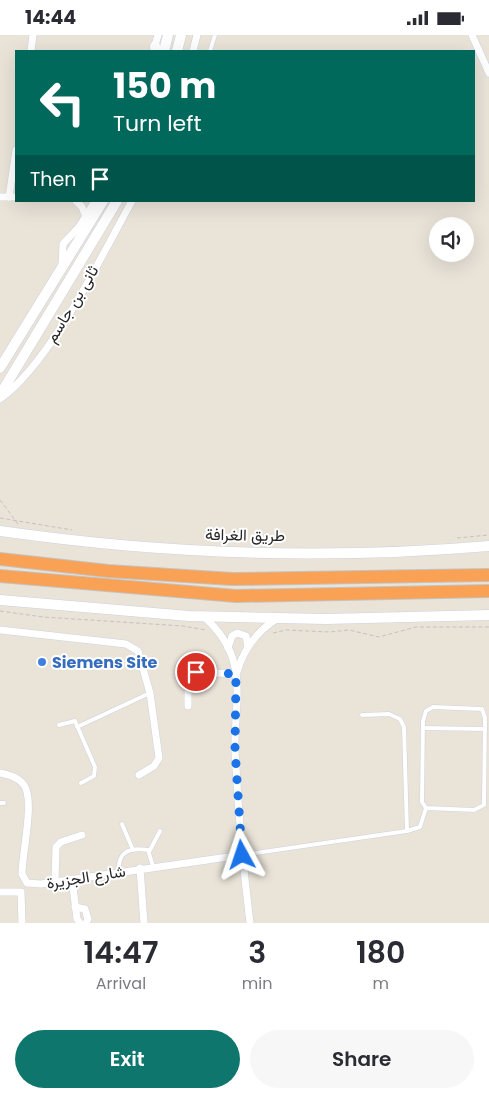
<!DOCTYPE html>
<meta charset="utf-8">
<style>
body{margin:0;font-family:Poppins,Vazirmatn,sans-serif;background:#f7f7f7;color:#2b2b33;height:100vh;display:flex;flex-direction:column;font-size:19px;white-space:nowrap}
*{box-sizing:border-box;margin:0}
p{font-size:16px;color:#7c7c81}
.icon{flex:none;width:28px;height:28px;fill:none;stroke:currentColor;stroke-width:2;stroke-linecap:round;stroke-linejoin:round}
.map{position:relative;height:888px;overflow:hidden}
.drawer{display:flex;flex-direction:column;background:#fff;flex:1}
.drawer>*{flex:none}
.top-card{position:absolute;left:15px;top:15px;width:460px;height:152px;border-radius:0px;box-shadow:0 5px 20px #0002;background:#00695c;color:#fff;overflow:hidden}
.fabs{position:absolute;left:429px;top:182px;display:grid;gap:10px}
.fabs a{display:grid;place-items:center;width:45px;height:45px;border-radius:50%;background:#fff;box-shadow:0 5px 20px #0002;font-size:25px}
.pin{position:absolute;display:grid;place-items:center;width:42px;height:42px;color:#fff;margin:-21px;border:2px solid #fff;border-radius:50%;box-shadow:0 1px 5px #0007}
.me{position:absolute;width:55px;margin:-28px;rotate:355deg;stroke-linejoin:round;filter:drop-shadow(0 0 4px #0008)}
.turn{display:flex;align-items:center;gap:18px;height:105px;padding:0 15px;font-size:22px}
.turn .icon{width:65px;height:65px;stroke-width:2.5}
.turn b{display:block;font-size:35px;line-height:42px}
.then{display:flex;align-items:center;height:48px;padding:0 15px;background:#0003;gap:10px;font-size:19px}
.eta{display:flex;justify-content:space-evenly;align-items:center;height:85px;text-align:center}
.eta b{font-size:30px;font-weight:600;line-height:35px}
.cta{display:flex;gap:10px;margin-top:auto;padding:10px 15px}
.cta a{flex:1;height:58px;border-radius:30px;background:#0f766e;color:#fff;font-size:20px;font-weight:600;line-height:58px;text-align:center}
.cta a+a{background:#f7f7f7;color:#2b2b33}
.status{display:flex;justify-content:space-between;align-items:center;height:35px;padding:0 25px;background:#fff;direction:ltr}
.status svg{height:14px;fill:currentColor}
.map>svg:first-child{display:block}
.lines{fill:none;stroke-linecap:round;stroke-linejoin:round}
.lane-casing{stroke:#ced1e0;stroke-width:5}
.street-casing{stroke:#ced1e0;stroke-width:8}
.secondary-casing{stroke:#ced1e0;stroke-width:11}
.highway-casing{stroke:#c3c3c3;stroke-width:14}
.path{stroke:#c3c3c3;stroke-width:1;stroke-dasharray:4 2.5;stroke-linecap:butt}
.lane{stroke:#fff;stroke-width:4}
.street{stroke:#fff;stroke-width:7}
.secondary{stroke:#fff;stroke-width:10}
.highway{stroke:#f9a154;stroke-width:12}
.route{stroke:#1a73e8;stroke-width:9;stroke-dasharray:0 16.2}
.shop-dot{fill:#3f7fe0;stroke:#fff;stroke-width:2}
.labels{text-anchor:middle;dominant-baseline:central;stroke-width:4;stroke-linejoin:round;paint-order:stroke}
.street-label{font-size:16px;fill:#272727;stroke:#fff}
.shop-label{font-size:16px;font-weight:bold;fill:#366cbe;stroke:#fff;text-anchor:start}
</style>
<div class="status"><b>14:44</b><svg viewBox="0 0 49 12"><path d="M0 12V9h3v3zM5 12V6h3v6zM10 12V3h3v9zM15 12V0h3v12zM26 1h20v11H26zM47 4h2v5h-2z"/></svg></div>
<div class="map">
<svg width="489" height="888" viewBox="0 0 489 888">
<rect width="100%" height="100%" fill="#e9e3d8"/>
<g class="lines">
<!-- lane casing -->
<g class="lane-casing">
<g id="lane">
<polyline points="210,16 215,0"/>
<polyline points="362,680 389,679 400,684 404,692 407,796"/>
<polyline points="59,690 75,686 95,732 94,741 81,748"/>
<polyline points="77,692 150,658"/>
<polyline points="423,693 485,694"/>
<polyline points="0,768 4,768"/>
<polyline points="122,789 133,815"/>
<polyline points="149,817 160,796"/>
<polyline points="242,820 407,796 420,792 426,773 422,767 423,686 426,676 433,672 482,674 485,683 484,770 474,775 426,773"/>
<path d="M119,837C117,817 129,812 148,815L153,831"/>
</g>
</g>
<!-- street casing -->
<g class="street-casing">
<g id="street">
<polyline points="472,0 489,38"/>
<polyline points="154,14 158,0"/>
<polyline points="31,16 33,0"/>
<polyline points="193,16 197,0"/>
<polyline points="0,162 16,162"/>
<polyline points="9,162 16,115"/>
<polyline points="76,166 82,172 86,182"/>
<polyline points="62,232 63,209 79,192 95,166"/>
<path d="M0,364C52,326 100,223 132,166"/>
<path d="M203,581C218,594 229,609 234,628C241,656 234,688 235,716C238,774 243,831 250,888"/>
<polyline points="0,595 126,609 138,616 150,658 159,723 154,731 139,740"/>
<polyline points="228,613 232,601 237,598 246,601 248,612"/>
<path d="M237,637C244,613 257,596 278,583"/>
<polyline points="188,671 188,644 191,639 196,637 236,639"/>
<path d="M0,738C9,740 18,742 24,750C35,765 22,818 22,839L27,848L41,849L242,820"/>
<polyline points="140,833 144,888"/>
<polyline points="72,844 77,884 80,888"/>
<polyline points="55,847 56,812 61,807 82,800"/>
<polyline points="0,857 21,857 22,888"/>
<polyline points="75,872 85,874 88,884 86,888"/>
</g>
</g>
<!-- secondary casing -->
<g class="secondary-casing">
<g id="secondary">
<polyline points="155,11 156,16"/>
<polyline points="164,16 168,0"/>
<polyline points="177,16 181,0"/>
<polyline points="0,333 103,166"/>
<polyline points="0,360 117,166"/>
<path d="M0,496C161,519 327,525 489,511"/>
<polyline points="0,565 189,581 326,584 489,580"/>
</g>
</g>
<!-- highway casing -->
<g class="highway-casing">
<g id="highway">
<polyline points="0,524 108,536 232,544 489,540"/>
<polyline points="0,541 236,561 489,556"/>
</g>
</g>
<!-- path -->
<g class="path">
<polyline points="0,465 18,489"/>
<polyline points="0,483 72,495"/>
<polyline points="457,503 489,500"/>
<polyline points="0,576 43,582 183,591 206,595"/>
<polyline points="273,598 286,595 330,597 349,595 379,602 416,592 489,592"/>
</g>
<!-- lane -->
<use href="#lane" class="lane"/>
<!-- street -->
<use href="#street" class="street"/>
<!-- secondary -->
<use href="#secondary" class="secondary"/>
<!-- highway -->
<use href="#highway" class="highway"/>
</g>
<g class="lines">
<!-- route -->
<polyline class="route" points="196,637 236,639 235,714 242,820"/>
</g>
<!-- markers -->
<circle class="shop-dot" cx="42" cy="627" r="5"/>
<g class="labels">
<!-- street labels -->
<g class="street-label">
<text transform="translate(72 269) rotate(-59)">ثانى بن جاسم</text>
<text transform="translate(245 500) rotate(1)">طريق الغرافة</text>
<text transform="translate(86 842) rotate(-9)">شارع الجزيرة</text>
</g>
<!-- shop labels -->
<g class="shop-label">
<text x="52" y="627">Siemens Site</text>
</g>
</g>
</svg>
<div class="fabs">
<a><svg class="icon" aria-label="sound" viewBox="0 0 24 24"><path d="M4 9h4l5-4v14l-5-4H4zM17 9q2 3 0 6"/></svg></a>
</div>
<div class="pin" style="left:196px;top:637px;background:#d93025"><svg class="icon" aria-label="arrive" viewBox="0 0 24 24"><path d="M6 21V4h12l-3 4 3 4H6"/></svg></div>
<svg class="me" style="left:242px;top:820px" viewBox="-20 -20 40 40"><path d="M0-17L14 15 0 8-14 15z" fill="#1a73e8" stroke="#fff" stroke-width="4"/></svg>
<div class="top-card">
<div class="turn"><svg class="icon" aria-label="left" viewBox="0 0 24 24"><path d="M17 20v-9H6M10 6l-5 5 5 5"/></svg><div><b>150 m</b>Turn left</div></div>
<div class="then">Then<svg class="icon" aria-label="arrive" viewBox="0 0 24 24"><path d="M6 21V4h12l-3 4 3 4H6"/></svg></div>
</div>
</div>
<section class="drawer">
<div class="eta">
<div><b>14:47</b><p>Arrival</p></div>
<div><b>3</b><p>min</p></div>
<div><b>180</b><p>m</p></div>
</div>
<div class="cta"><a>Exit</a><a>Share</a></div>
</section>
